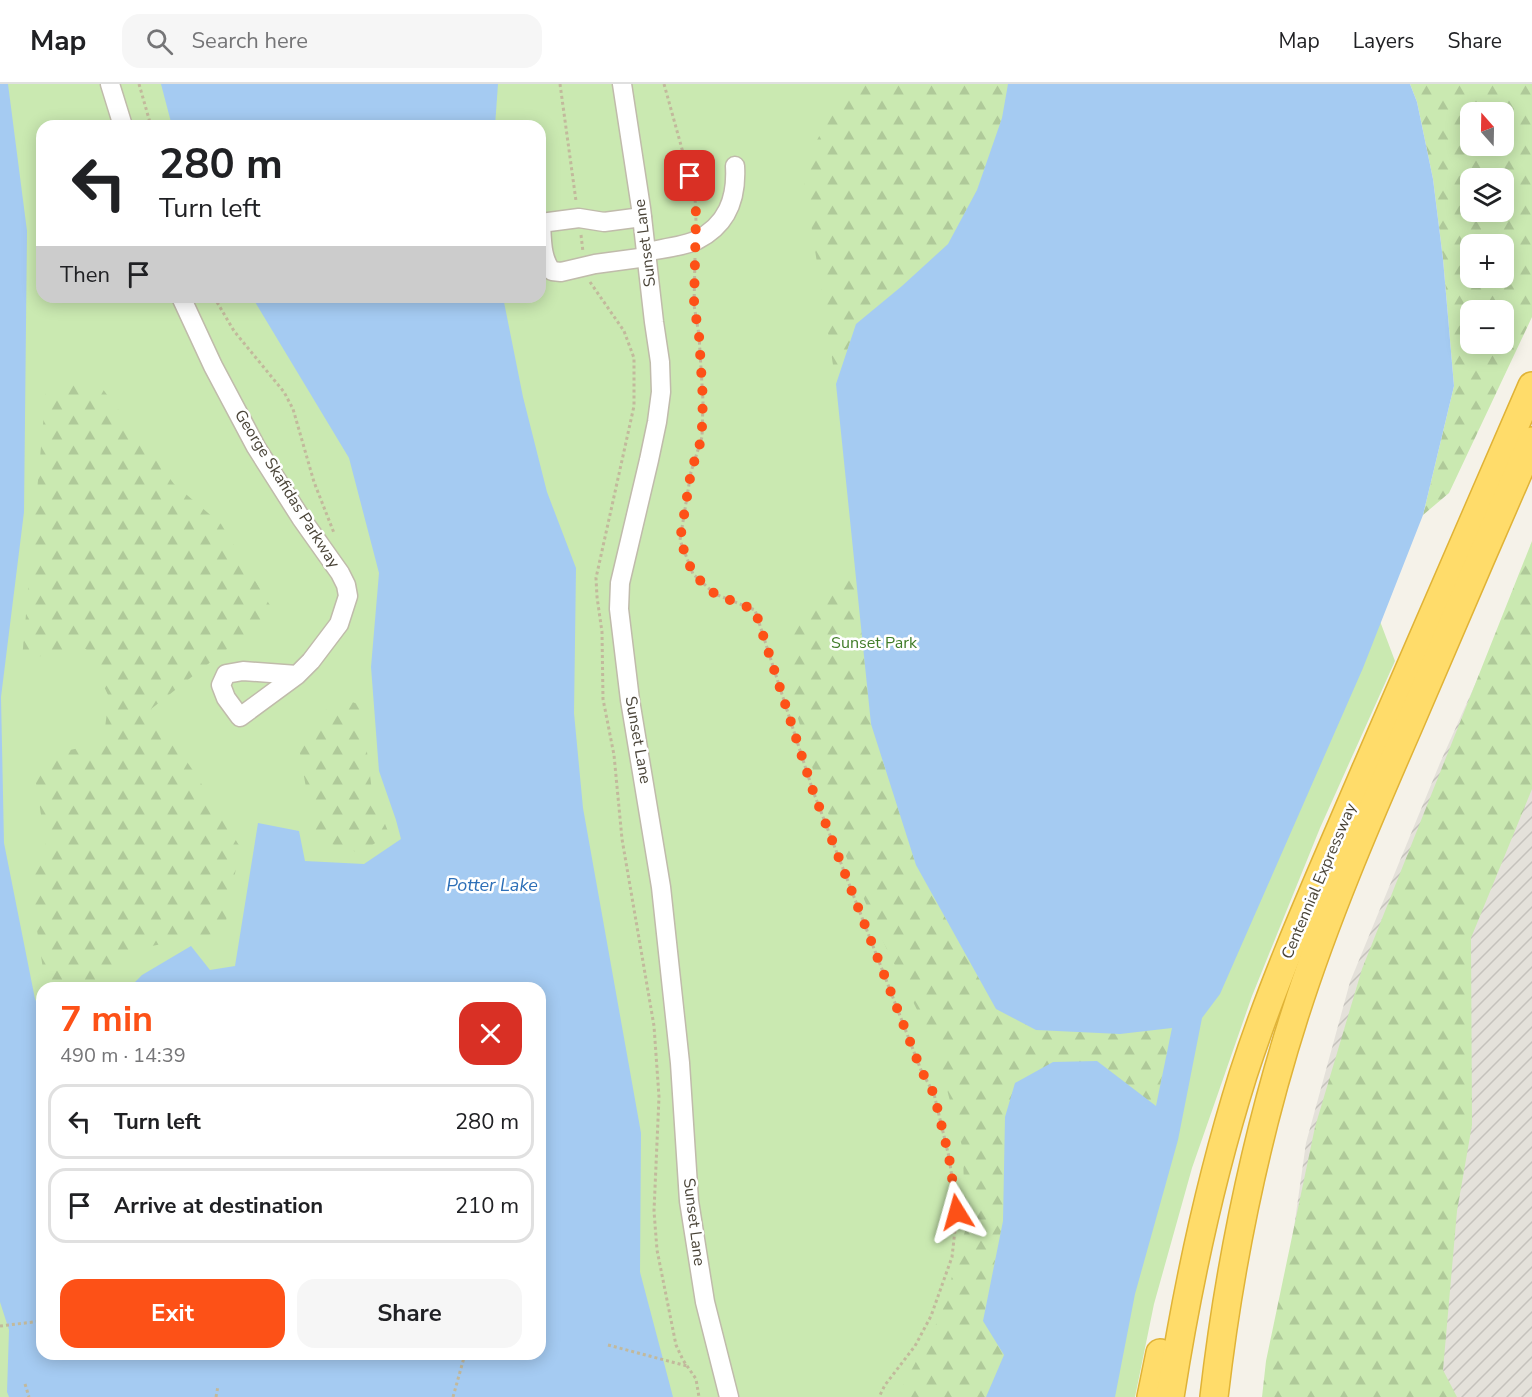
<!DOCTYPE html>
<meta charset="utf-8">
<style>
body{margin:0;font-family:"Nunito Sans",sans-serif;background:#f6f6f6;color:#202124;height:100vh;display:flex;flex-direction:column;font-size:22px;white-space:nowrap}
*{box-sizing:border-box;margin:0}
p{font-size:20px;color:#757577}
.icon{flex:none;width:33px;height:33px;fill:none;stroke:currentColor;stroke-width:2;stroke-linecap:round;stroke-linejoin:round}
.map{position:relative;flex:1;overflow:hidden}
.drawer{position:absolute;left:36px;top:898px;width:510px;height:378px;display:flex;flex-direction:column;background:#fff;border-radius:18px;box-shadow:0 3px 15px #0003}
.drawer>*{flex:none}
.hud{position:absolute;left:36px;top:36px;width:510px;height:183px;border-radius:18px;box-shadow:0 3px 15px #0003;background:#fff;color:#202124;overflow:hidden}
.needle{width:39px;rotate:340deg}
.fabs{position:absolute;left:1460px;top:18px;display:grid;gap:12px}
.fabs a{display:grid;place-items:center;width:54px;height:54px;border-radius:12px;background:#fff;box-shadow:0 3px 15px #0003;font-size:30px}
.pin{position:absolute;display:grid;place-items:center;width:51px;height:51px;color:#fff;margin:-26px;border-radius:12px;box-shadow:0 3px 9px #0006}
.me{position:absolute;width:66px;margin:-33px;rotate:352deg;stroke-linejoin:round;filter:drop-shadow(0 0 4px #0008)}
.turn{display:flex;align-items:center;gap:21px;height:126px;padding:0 24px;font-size:27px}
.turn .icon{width:78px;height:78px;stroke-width:2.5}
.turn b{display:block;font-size:42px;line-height:51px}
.then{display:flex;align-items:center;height:57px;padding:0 24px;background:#0003;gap:12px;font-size:22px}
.round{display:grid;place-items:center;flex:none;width:63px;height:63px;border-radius:18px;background:#f6f6f6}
.overview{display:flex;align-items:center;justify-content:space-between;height:102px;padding:0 24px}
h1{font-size:36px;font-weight:700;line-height:45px;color:#fd5117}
.action{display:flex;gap:12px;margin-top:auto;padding:12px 24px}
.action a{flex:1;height:69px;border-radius:18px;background:#fd5117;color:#fff;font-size:24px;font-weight:700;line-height:69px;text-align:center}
.action a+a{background:#f6f6f6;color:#202124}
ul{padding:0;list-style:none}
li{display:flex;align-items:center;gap:18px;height:75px;margin:0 12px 9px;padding:0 12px;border:3px solid #e0e0e0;border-radius:18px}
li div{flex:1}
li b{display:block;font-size:22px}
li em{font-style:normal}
header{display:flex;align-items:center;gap:36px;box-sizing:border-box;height:84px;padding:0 30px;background:#fff;border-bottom:2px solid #e0e0e0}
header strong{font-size:28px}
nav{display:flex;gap:33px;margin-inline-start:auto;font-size:21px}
.search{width:420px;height:54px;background:#f6f6f6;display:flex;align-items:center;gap:15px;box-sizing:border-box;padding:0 21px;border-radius:18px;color:#757577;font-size:22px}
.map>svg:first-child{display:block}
.industrial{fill:url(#industrial-furrows)}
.green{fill:#cae9b1;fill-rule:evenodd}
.forest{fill:url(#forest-firs);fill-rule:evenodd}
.water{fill:#a5cbf2}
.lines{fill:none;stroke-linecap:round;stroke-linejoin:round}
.minor-casing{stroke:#c0bbab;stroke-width:21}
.highway-casing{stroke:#e0b337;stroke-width:30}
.path{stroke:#c2b99c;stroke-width:3;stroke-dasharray:3 3;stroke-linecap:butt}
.minor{stroke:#fff;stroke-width:18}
.highway{stroke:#ffdc6a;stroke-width:27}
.route{stroke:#fd5117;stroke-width:10;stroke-dasharray:0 18}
.labels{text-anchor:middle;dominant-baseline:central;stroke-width:5;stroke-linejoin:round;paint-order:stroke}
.street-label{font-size:16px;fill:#494337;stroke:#fff}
.park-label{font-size:16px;fill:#407c28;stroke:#fff}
.water-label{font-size:18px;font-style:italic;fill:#2d6fb7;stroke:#fff}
</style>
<header>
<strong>Map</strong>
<div class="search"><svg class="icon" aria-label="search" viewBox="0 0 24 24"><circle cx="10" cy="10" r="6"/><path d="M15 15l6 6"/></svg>Search here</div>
<nav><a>Map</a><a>Layers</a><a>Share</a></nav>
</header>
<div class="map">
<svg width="1532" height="1313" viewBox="0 0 1532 1313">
<defs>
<pattern id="industrial-furrows" width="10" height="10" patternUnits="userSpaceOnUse" patternTransform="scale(1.5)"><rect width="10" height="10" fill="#e4e1da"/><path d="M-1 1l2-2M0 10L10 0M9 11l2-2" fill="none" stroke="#c5c2bc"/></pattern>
<pattern id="forest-firs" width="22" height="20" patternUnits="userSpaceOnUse" patternTransform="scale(1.5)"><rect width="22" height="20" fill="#cae9b1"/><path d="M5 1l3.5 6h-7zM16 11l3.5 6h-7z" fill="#afc999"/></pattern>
</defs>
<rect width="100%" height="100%" fill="#f5f2e9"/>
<!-- industrial -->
<polygon class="industrial" points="1532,473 1532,1313 1270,1313 1306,1059 1350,898 1440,679"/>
<!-- green -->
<path class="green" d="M0,0H1254L1187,25L1395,577L1320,744L1252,912L1192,1084L1154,1220L1135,1313H0ZM42,42H540V213H42ZM42,904H540V1270H42Z"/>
<!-- forest -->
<g class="forest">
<polygon points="838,0 1008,0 1002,34 977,106 948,160 902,202 856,240 836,300 802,83 841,13"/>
<path d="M1410,0H1532V233L1449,409L1423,431L1454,302L1443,175L1433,95L1417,18ZM1470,28H1503V62H1470ZM1470,94H1503V128H1470ZM1470,160H1503V194H1470ZM1470,226H1503V260H1470Z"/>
<polygon points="42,63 42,182 38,179 36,85"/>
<polygon points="96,296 174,400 221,440 274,528 151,625 196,691 240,763 224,848 131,866 101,904 46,904 29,795 46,762 32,674 103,659 109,613 86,565 22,575 46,307"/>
<polygon points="1532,457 1532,705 1471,854 1472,1041 1457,1127 1443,1286 1457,1313 1262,1313 1266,1277 1315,1043 1362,885"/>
<polygon points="854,477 871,640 916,781 996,925 1120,950 1172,943 1156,1022 1005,1033 1003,1137 983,1237 1005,1271 986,1313 897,1313 941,1231 965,1147 963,1066 936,964 874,839 820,710 788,600 794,535 835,499"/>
<polygon points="337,613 361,621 372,707 389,750 360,769 315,755 298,658"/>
</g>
<!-- water -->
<g class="water">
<polygon points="0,0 8,0 27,147 24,428 1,613 4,759 35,915 42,929 42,1270 540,1270 540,904 129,904 142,891 191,862 210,886 235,882 258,739 299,747 305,777 364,780 401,755 396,736 379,687 371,583 379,489 349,374 252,213 503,213 523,313 547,408 576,484 574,629 583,724 641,1049 640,1188 673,1313 9,1313 7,1308 9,1246 0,1218"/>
<polygon points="161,0 498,0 495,42 172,42"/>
<polygon points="1008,0 1410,0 1417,18 1433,95 1443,175 1454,302 1423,431 1363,584 1220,910 1202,934 1178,1056 1135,1210 1115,1313 986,1313 1004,1271 983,1237 1003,1137 1005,1033 1015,999 1053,978 1097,977 1156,1022 1172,944 1120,950 1036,946 996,925 916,781 871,640 836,300 856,240 902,202 948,160 977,106 1002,34"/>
</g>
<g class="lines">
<!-- minor casing -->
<g class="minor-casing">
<g id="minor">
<polyline points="110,0 123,42"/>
<polyline points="622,0 641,124 654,238 660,278 661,308 657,338 649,376 620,499 619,525 630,616 661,803 680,979 689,1117 705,1218 729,1313"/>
<path d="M642,133L604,138L579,134L541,139C542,154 541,175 552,187L561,188L595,180L647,173"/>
<path d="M646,168C659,165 686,162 697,156C727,141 737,115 735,82"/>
<polyline points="181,213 213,282 256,363 301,434 340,489 346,501 348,512 339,540 311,577 297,591 240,633 226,614 221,601 226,590 243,587 297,591"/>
</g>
</g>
<!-- highway casing -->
<g class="highway-casing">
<g id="highway">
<polyline points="1151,1313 1160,1269"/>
<path d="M1170,1313C1187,1204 1210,1096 1243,991C1277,886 1323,786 1366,685C1421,557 1476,429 1532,302"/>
<path d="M1214,1313C1229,1183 1255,1055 1295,930C1326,833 1366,740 1407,646C1448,550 1490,453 1532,357"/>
</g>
</g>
<!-- path -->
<g class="path">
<polyline points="139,0 151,42"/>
<polyline points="560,0 576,117"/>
<polyline points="664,0 695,112 696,138"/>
<polyline points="581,151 583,168"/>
<polyline points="695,174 694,221 699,251 703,317 702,353 691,388 680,456 693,490 715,510 755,526 813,707 921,986 934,1010 949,1073 957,1128 952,1173 931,1232 915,1262 885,1301 879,1313"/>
<polyline points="590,198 624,247 634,274 634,322 596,494 597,513 602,548 603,615 614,671 622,755 654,942 659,1013 654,1127 657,1166 676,1261 683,1276 696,1295 699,1313"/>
<polyline points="214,213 234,247 284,308 293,325 314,398 334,449"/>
<polyline points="0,1242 42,1237"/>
<polyline points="608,1261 687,1282"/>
<polyline points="25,1300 29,1313"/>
<polyline points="216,1313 218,1302"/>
<polyline points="453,1313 465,1270"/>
</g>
<!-- minor -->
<use href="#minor" class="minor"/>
<!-- highway -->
<use href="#highway" class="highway"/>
</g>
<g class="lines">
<!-- route -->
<polyline class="route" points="690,92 695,112 696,131 694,221 699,251 703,317 702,335 702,353 691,388 680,456 693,490 715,510 755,526 813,707 921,986 934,1010 949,1073 957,1128"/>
</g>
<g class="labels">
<!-- street labels -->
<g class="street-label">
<text transform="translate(645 159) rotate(-97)">Sunset Lane</text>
<text transform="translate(287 405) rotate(58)">George Skafidas Parkway</text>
<text transform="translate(638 656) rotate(80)">Sunset Lane</text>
<text transform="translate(1319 797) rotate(-67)">Centennial Expressway</text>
<text transform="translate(694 1138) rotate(83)">Sunset Lane</text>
</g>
<!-- park labels -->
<g class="park-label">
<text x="874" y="559">Sunset Park</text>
</g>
<!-- water labels -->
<g class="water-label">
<text x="492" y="801">Potter Lake</text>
</g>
</g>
</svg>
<div class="fabs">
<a><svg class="needle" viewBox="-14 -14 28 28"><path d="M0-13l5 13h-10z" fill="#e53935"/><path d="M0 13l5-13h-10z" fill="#757577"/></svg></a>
<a><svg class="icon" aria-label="layers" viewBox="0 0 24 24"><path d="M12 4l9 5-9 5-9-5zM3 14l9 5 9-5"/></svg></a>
<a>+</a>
<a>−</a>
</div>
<div class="pin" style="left:690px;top:92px;background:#d93025"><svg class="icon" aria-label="arrive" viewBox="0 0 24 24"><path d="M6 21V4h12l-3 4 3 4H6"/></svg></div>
<svg class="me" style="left:957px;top:1128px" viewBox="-20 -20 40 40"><path d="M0-17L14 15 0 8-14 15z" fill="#fd5117" stroke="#fff" stroke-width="4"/></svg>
<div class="hud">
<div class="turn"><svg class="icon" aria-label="left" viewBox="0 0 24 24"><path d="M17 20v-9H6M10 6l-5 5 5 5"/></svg><div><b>280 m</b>Turn left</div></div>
<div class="then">Then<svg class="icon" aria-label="arrive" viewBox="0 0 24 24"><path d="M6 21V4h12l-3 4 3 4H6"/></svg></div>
</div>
<section class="drawer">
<div class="overview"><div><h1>7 min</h1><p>490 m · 14:39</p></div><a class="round" style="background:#d93025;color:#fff"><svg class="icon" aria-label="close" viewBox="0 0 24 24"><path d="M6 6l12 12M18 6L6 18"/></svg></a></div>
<ul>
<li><svg class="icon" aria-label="left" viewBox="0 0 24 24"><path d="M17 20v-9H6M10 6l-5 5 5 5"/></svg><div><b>Turn left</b></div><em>280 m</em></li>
<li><svg class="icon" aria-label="arrive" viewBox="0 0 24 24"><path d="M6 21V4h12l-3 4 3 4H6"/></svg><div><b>Arrive at destination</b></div><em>210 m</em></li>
</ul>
<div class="action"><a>Exit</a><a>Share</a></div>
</section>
</div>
